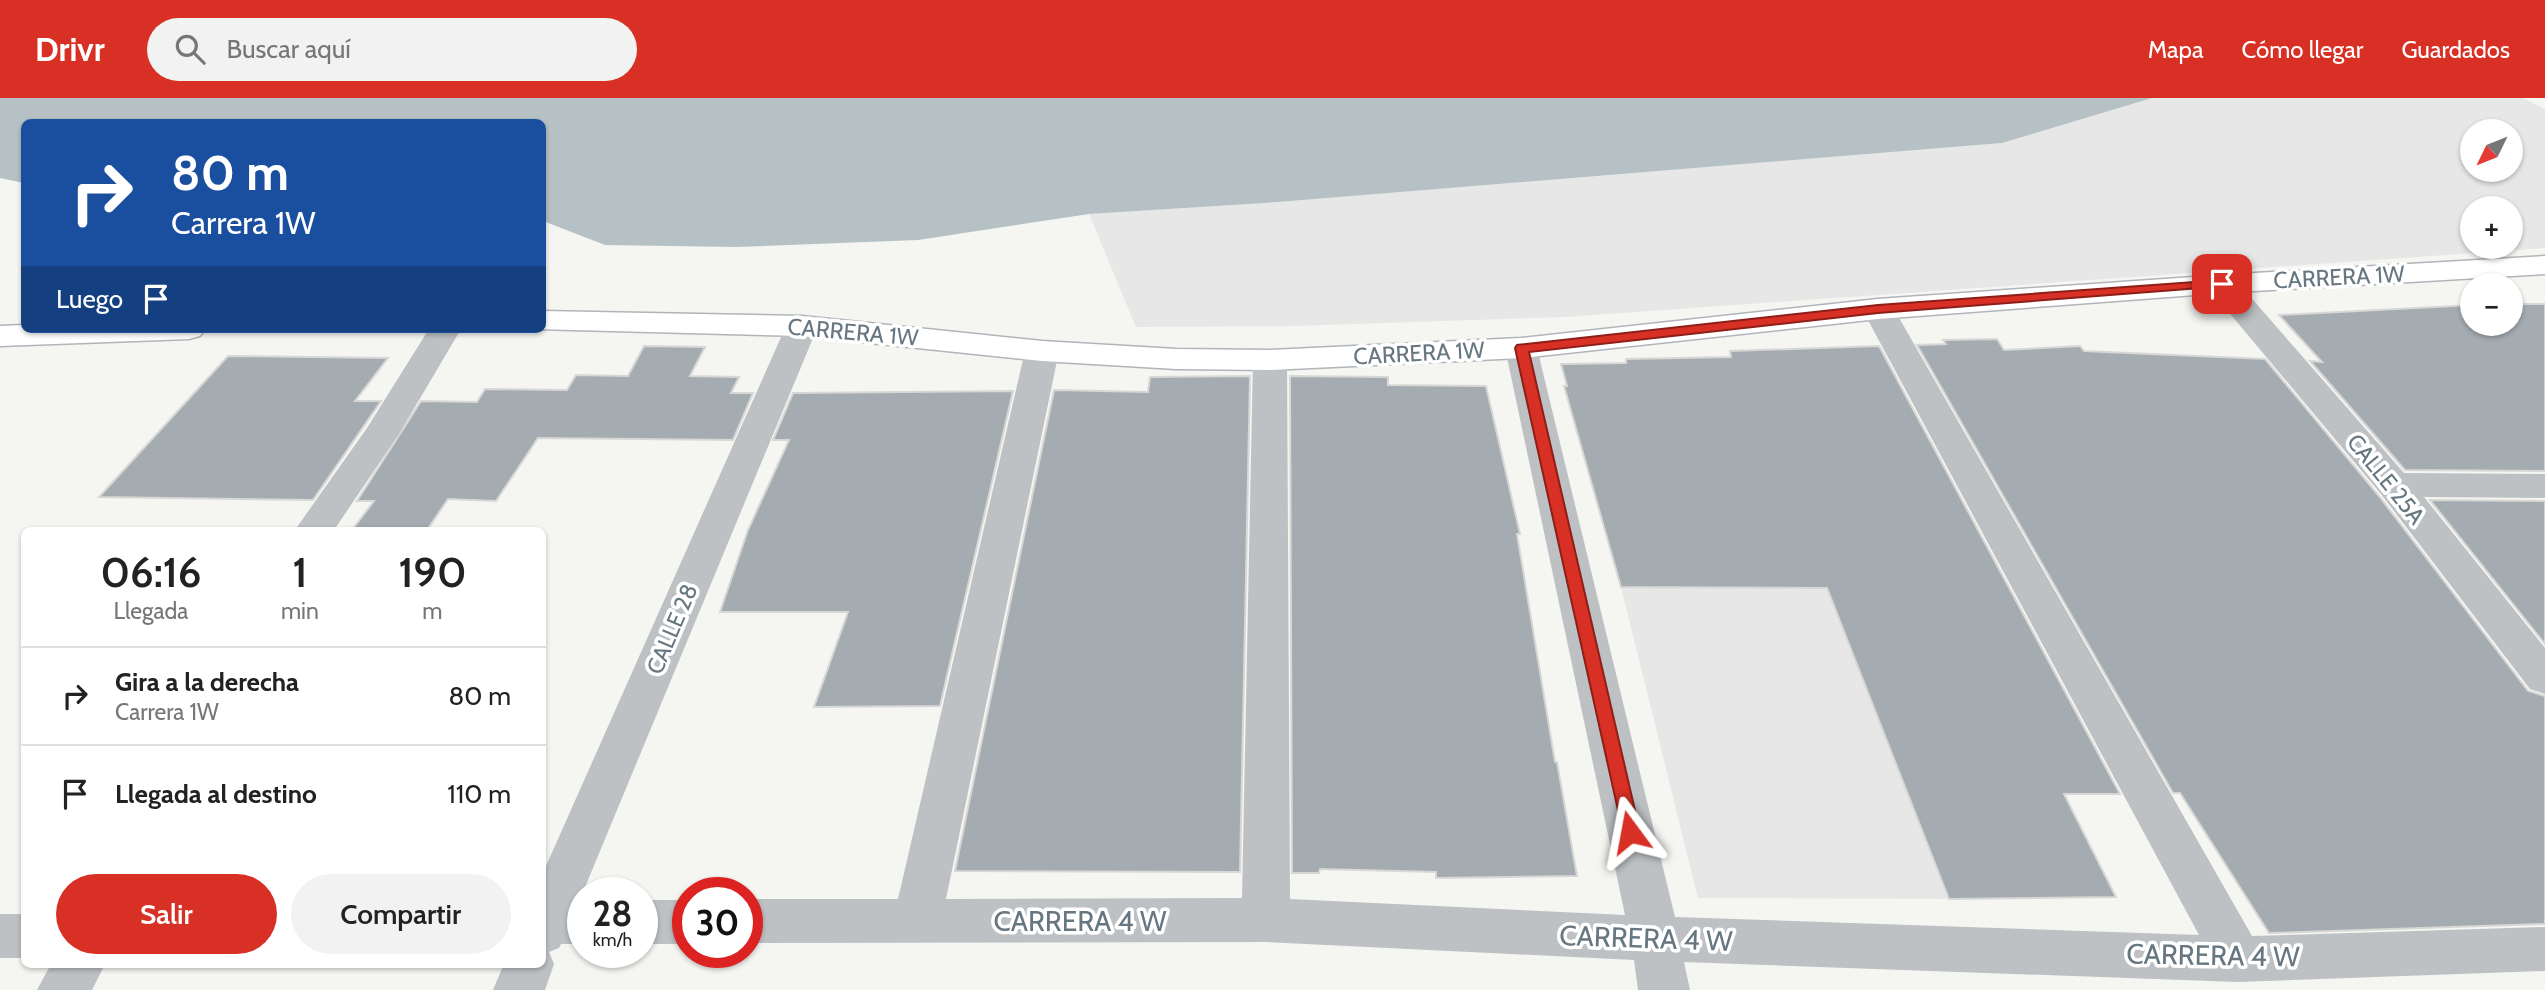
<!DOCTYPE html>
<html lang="es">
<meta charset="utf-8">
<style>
body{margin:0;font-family:Cabin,sans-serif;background:#f2f2f2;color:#222;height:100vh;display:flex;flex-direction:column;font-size:26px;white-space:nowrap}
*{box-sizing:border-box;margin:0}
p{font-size:23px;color:#767676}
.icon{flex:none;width:38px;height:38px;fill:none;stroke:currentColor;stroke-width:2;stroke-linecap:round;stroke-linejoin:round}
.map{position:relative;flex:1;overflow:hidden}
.side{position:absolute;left:21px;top:429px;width:525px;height:441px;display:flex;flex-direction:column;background:#fff;border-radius:10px;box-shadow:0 2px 5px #0004}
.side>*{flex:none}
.banner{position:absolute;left:21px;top:21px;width:525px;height:214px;border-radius:10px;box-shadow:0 2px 5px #0004;background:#1a4fa0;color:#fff;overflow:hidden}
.needle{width:46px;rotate:227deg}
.fabs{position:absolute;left:2460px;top:21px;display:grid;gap:14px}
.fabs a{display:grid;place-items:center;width:63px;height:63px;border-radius:50%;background:#fff;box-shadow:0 2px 5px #0004;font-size:35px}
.speed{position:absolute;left:567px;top:779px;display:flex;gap:14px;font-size:35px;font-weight:700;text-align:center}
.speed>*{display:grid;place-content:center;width:91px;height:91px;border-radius:50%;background:#fff;box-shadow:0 2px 5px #0004;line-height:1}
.speed small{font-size:18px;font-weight:400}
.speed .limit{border:10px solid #d22;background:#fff;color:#111}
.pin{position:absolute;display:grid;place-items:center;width:60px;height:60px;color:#fff;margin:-30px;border-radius:14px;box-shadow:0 4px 10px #0006}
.me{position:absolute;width:77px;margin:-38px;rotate:347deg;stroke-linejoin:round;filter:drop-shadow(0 0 5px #0008)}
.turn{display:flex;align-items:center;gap:24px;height:147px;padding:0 35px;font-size:32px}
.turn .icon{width:91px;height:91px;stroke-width:2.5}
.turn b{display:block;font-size:49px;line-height:60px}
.then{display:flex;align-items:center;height:66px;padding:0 35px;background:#0003;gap:14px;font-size:26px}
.eta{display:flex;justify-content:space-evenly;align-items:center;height:119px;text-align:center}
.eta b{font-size:42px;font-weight:600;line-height:49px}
.button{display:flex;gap:14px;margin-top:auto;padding:14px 35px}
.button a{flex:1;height:80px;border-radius:42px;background:#d93025;color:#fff;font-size:28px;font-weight:600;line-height:80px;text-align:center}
.button a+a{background:#f2f2f2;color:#222}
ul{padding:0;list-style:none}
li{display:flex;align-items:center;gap:21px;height:98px;padding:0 35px;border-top:2px solid #e0e0e0}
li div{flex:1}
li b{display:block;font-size:26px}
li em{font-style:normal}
header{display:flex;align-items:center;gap:42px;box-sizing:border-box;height:98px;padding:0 35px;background:#d93025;color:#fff}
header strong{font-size:33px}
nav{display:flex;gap:38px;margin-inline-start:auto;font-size:24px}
.search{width:490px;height:63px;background:#f2f2f2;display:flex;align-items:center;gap:18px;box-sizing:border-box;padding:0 24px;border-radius:38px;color:#767676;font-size:26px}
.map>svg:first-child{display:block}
.built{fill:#e6e7e6;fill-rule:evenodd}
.water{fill:#b5c1c4}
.building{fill:#a5acb1;stroke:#d7d7d5;stroke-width:2}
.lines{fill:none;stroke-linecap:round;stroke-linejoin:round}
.secondary-casing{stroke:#afb5b9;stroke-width:3}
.street{fill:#bdc1c4;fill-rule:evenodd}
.secondary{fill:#fff;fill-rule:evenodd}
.route{fill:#d93025;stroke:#8d1f18;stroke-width:2}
.labels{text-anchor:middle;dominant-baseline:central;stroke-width:7;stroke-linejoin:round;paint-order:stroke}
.street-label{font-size:23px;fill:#677781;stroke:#fff}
.near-street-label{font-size:28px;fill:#677781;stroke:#fff}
</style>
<header>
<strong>Drivr</strong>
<div class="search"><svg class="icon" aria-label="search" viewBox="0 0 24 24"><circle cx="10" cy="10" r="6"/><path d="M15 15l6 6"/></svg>Buscar aquí</div>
<nav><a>Mapa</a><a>Cómo llegar</a><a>Guardados</a></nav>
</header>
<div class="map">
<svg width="2545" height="892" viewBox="0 0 2545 892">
<rect width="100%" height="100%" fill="#f5f5f2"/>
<!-- built -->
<g class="built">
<path d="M2152,0H2523L2545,11V150L1565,219L1294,228L1136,229L1089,116L1278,104L2001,45ZM2473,33H2511V72H2473ZM2473,110H2511V149H2473Z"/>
<polygon points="1621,489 1828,490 1949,801 1698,800"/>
</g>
<!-- water -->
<polygon class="water" points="0,0 2152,0 2002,45 1278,104 1089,116 918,142 736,149 605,147 543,123 542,24 24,24 24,85 0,80"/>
<!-- building -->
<g class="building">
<polygon points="2511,206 2545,206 2545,373 2405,372 2310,263 2322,264 2279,217 2473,207 2473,226 2511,226"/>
<polygon points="1997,241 2004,252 2080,248 2084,253 2265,261 2379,398 2528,593 2545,598 2545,826 2269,835 2180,695 2173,695 1917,247 1946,246 1943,242"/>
<polygon points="644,248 705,249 690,278 739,279 731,295 753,295 733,342 538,340 496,403 448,401 427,432 352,432 374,403 357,403 421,303 477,304 485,291 567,292 576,277 628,278"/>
<polygon points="1879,248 2120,696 2064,696 2116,799 1949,801 1827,490 1621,489 1564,288 1567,288 1561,266 1626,265 1626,261 1731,259 1730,253"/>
<polygon points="228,258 388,260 355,303 381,303 313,402 99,399"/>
<polygon points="1250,278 1240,774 955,773 1054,292 1148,294 1150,279"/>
<polygon points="1290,278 1388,279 1388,287 1486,288 1520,436 1517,436 1555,664 1557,664 1577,778 1436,780 1436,774 1320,771 1319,775 1292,775"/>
<polygon points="1013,293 940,608 814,609 848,514 720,514 748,432 789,342 773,342 793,295"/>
<polygon points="2430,402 2545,403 2545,546"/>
</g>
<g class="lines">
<!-- secondary casing -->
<g class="secondary-casing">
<g id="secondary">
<polygon points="2545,158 2545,176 2222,195 1878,221 1521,260 1270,272 1176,271 1042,263 802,238 535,231 542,231 542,213 802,218 1042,243 1176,251 1270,252 1521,240 1878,201 2222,177"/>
<polygon points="24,227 24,231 205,231 200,238 189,241 0,248 0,228"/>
</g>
</g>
<!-- street -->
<g class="street">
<polygon points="2222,177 2233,179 2404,375 2545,376 2545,400 2424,399 2545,550 2545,596 2530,591 2381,396 2211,193 2206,186 2211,179"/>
<polygon points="1878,201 1889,204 1894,211 2252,838 2545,829 2545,873 2238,884 1684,864 1690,892 1638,892 1634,862 1266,844 747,845 747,801 898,801 1025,253 1030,246 1042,243 1054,246 1059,253 946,801 1242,800 1253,262 1258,255 1270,252 1282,255 1287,262 1290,801 1625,817 1505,250 1509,243 1521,240 1533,243 1537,250 1675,819 2199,837 1862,211 1867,204"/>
<polygon points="802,218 813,221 818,228 583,794 580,802 583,802 583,846 561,846 559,850 549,854 554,866 545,892 493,892 504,866 542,866 542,777 786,228 791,221"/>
<polygon points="429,231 461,231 399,336 334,432 295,432 367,330"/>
<rect x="642" y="802" width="46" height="44"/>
<rect x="0" y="816" width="24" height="44"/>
<polygon points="51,866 105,866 92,892 37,892"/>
</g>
<!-- secondary -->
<use href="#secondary" class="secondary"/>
</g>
<!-- route -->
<polygon class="route" points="2222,182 2226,183 2226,188 1878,215 1529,254 1640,734 1637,739 1630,742 1624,739 1515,250 1517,247 1878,207"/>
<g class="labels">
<!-- street labels -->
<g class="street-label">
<text transform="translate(2339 179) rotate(-3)">CARRERA 1W</text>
<text transform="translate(853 234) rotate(5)">CARRERA 1W</text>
<text transform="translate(1419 255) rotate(-3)">CARRERA 1W</text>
<text transform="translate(2386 381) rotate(51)">CALLE 25A</text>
<text transform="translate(672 531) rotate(-67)">CALLE 28</text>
</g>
<!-- near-street labels -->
<g class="near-street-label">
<text x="1080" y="823">CARRERA 4 W</text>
<text transform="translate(1646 840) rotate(2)">CARRERA 4 W</text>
<text transform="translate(2213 857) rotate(1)">CARRERA 4 W</text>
</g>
</g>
</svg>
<div class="fabs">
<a><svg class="needle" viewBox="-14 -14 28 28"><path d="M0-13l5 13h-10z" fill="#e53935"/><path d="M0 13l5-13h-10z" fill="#767676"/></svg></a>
<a>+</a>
<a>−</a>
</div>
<div class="speed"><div>28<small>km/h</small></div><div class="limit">30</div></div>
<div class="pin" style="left:2222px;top:186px;background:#d93025"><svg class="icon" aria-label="arrive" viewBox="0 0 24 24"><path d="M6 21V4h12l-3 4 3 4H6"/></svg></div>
<svg class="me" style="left:1630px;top:734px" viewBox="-20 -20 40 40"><path d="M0-17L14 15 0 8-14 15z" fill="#d93025" stroke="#fff" stroke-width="4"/></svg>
<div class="banner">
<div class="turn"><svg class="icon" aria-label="right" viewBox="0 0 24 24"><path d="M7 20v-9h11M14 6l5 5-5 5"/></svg><div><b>80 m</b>Carrera 1W</div></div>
<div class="then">Luego<svg class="icon" aria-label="arrive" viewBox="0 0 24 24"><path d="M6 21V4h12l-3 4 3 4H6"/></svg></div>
</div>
<section class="side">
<div class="eta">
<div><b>06:16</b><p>Llegada</p></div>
<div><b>1</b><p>min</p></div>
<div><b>190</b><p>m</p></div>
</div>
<ul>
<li><svg class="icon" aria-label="right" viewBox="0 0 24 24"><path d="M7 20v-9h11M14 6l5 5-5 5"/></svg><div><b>Gira a la derecha</b><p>Carrera 1W</p></div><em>80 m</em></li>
<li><svg class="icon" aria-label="arrive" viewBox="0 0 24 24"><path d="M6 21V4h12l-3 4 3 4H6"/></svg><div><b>Llegada al destino</b></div><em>110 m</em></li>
</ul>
<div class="button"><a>Salir</a><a>Compartir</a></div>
</section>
</div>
